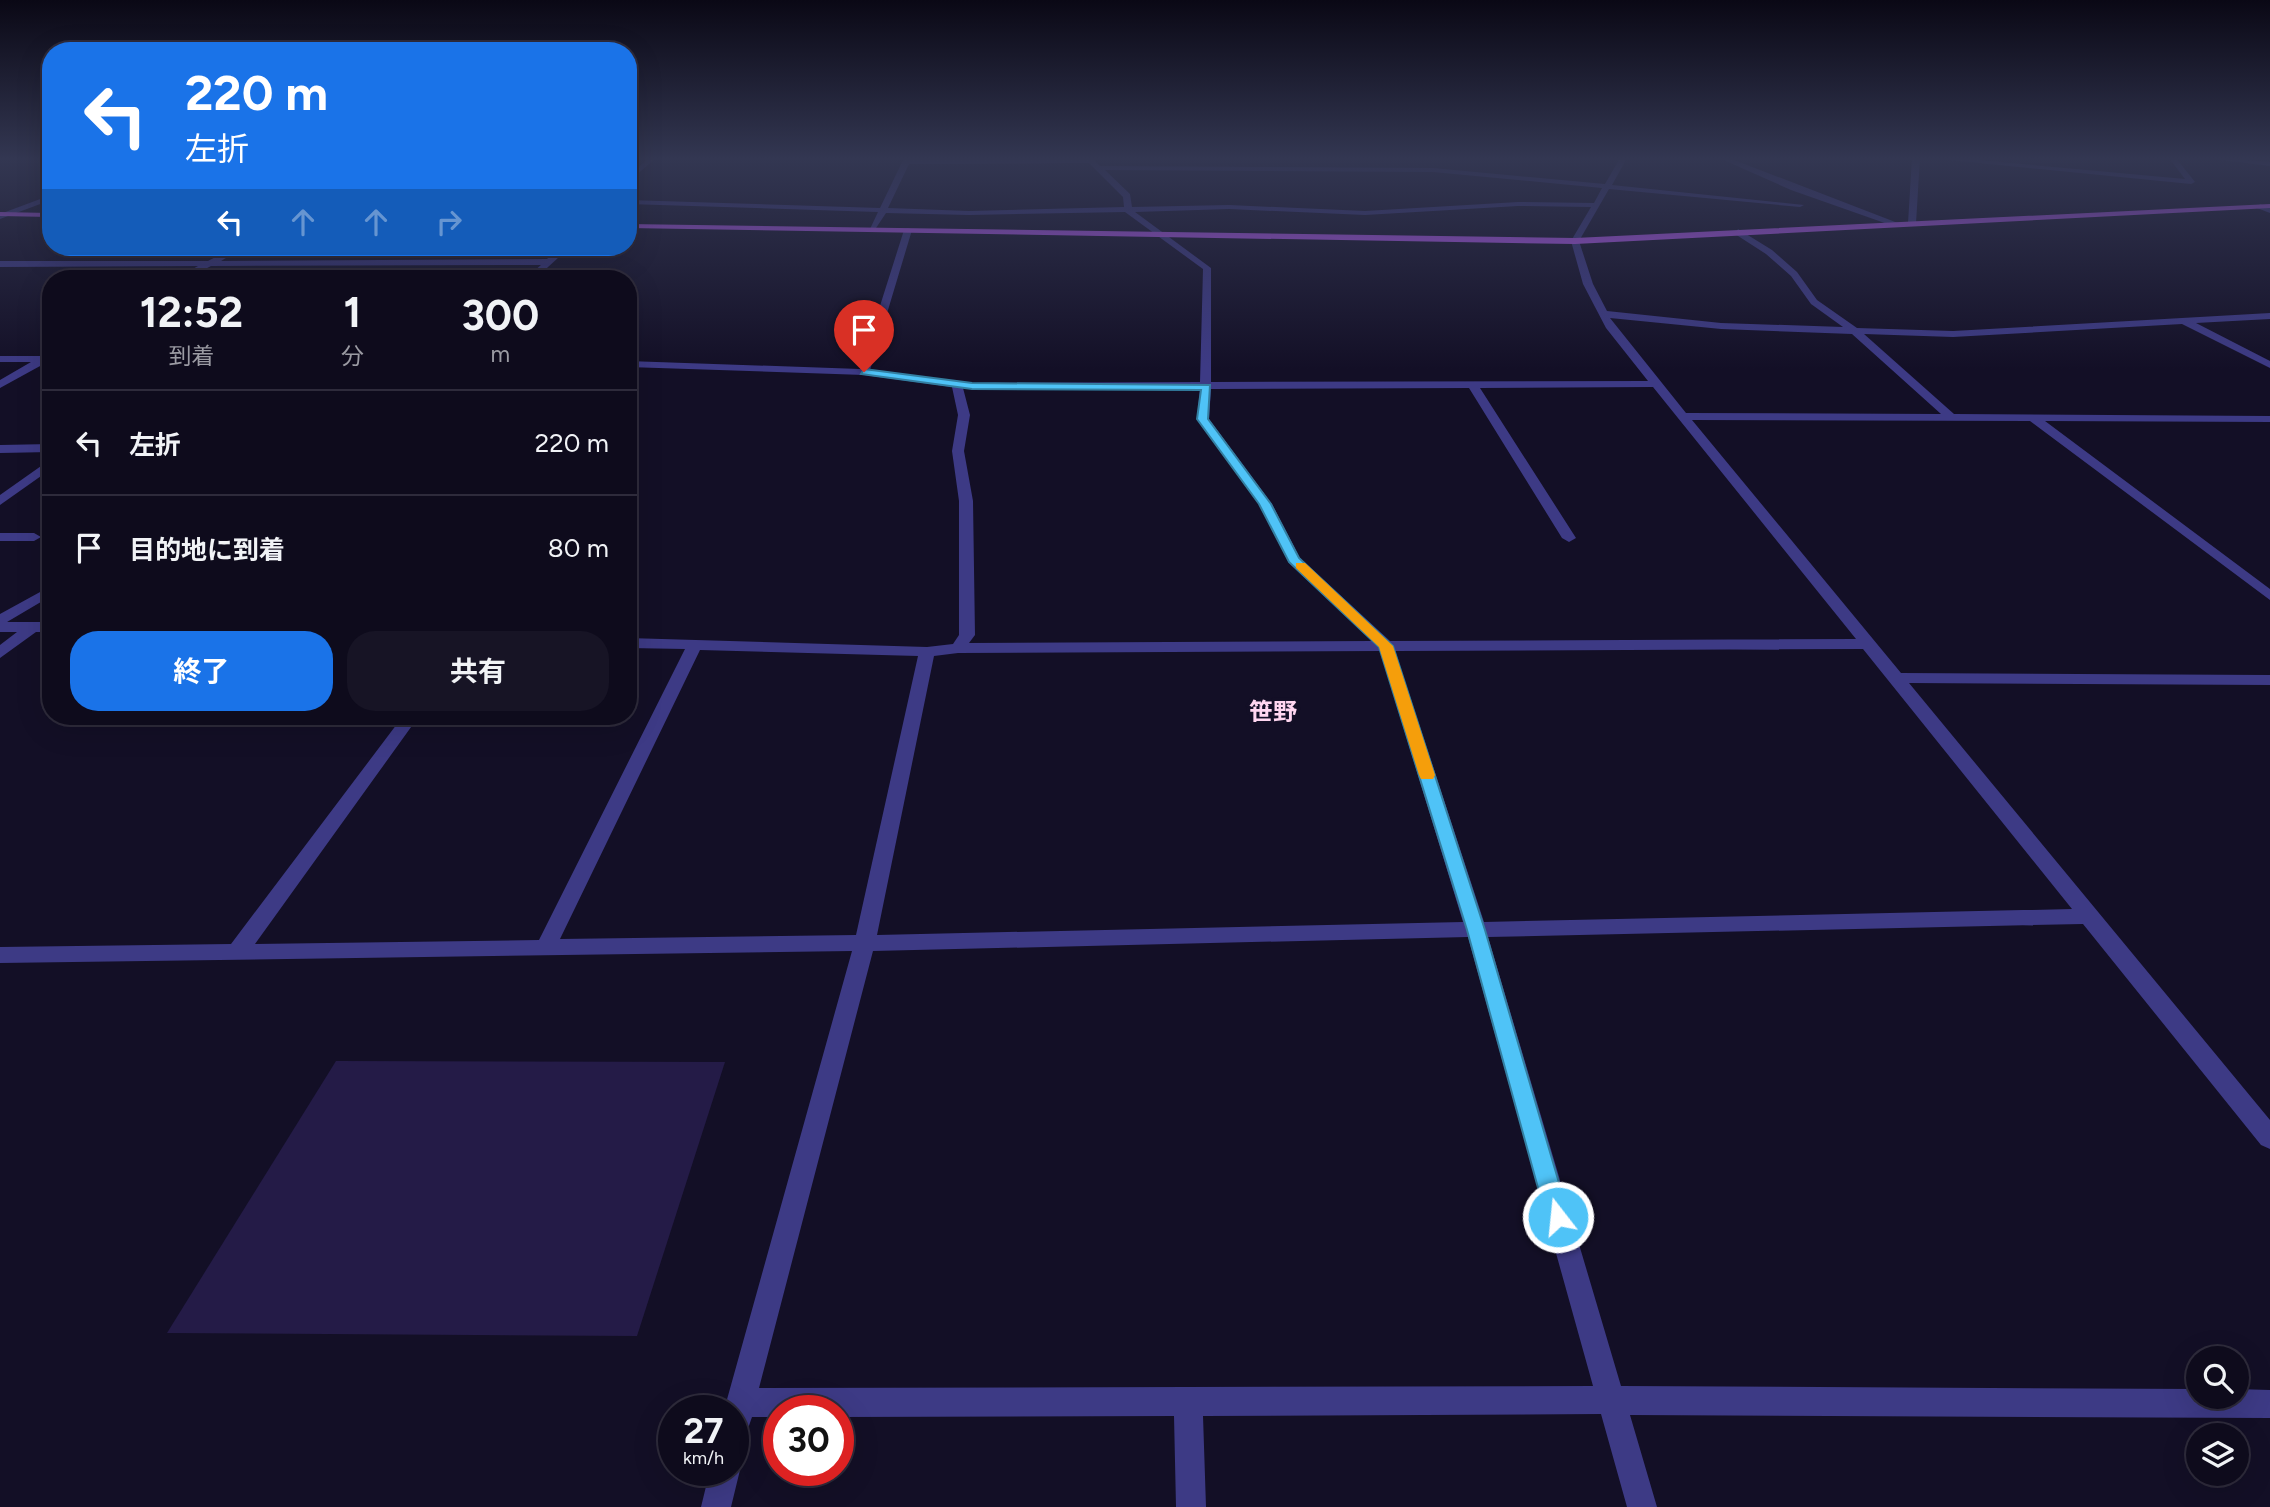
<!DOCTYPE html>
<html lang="ja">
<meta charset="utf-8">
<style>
body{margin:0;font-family:Figtree,"Noto Sans JP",sans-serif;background:#171425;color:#f1f3f6;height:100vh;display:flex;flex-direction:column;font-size:26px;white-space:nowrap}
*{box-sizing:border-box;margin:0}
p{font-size:23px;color:#9b9ba3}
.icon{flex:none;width:38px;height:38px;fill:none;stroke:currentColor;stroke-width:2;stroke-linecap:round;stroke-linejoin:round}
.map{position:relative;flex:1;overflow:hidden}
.details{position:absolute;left:42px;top:270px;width:595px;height:455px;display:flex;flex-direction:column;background:#0e0b1c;border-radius:28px;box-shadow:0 7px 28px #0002,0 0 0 2px #2e2b3b}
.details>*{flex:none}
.guide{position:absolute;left:42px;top:42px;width:595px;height:214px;border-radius:28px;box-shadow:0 7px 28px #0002,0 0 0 2px #2e2b3b;background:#1a73e8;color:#fff;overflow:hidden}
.fabs{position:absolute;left:2186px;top:1346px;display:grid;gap:14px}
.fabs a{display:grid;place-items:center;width:63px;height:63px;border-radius:50%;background:#0e0b1c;box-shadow:0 7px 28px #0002,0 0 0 2px #2e2b3b;font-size:35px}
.speed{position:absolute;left:658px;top:1395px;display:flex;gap:14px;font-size:35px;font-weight:700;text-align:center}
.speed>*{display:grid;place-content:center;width:91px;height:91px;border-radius:50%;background:#0e0b1c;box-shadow:0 7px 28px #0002,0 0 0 2px #2e2b3b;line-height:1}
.speed small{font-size:18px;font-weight:400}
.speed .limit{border:10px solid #d22;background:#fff;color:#111}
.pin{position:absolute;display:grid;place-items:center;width:60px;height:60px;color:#fff;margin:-72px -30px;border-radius:50% 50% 50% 0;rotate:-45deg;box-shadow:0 0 7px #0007}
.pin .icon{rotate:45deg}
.me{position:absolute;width:77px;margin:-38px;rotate:344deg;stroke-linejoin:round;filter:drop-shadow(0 0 5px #0008)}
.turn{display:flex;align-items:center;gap:24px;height:147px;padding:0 28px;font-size:32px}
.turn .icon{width:91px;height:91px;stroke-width:2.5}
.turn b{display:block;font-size:49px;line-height:60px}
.lanes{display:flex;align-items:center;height:66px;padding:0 28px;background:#0003;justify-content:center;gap:35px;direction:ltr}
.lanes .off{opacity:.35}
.eta{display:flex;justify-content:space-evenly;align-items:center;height:119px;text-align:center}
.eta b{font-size:42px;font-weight:700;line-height:49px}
.button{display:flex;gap:14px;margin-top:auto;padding:14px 28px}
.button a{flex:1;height:80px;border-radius:28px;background:#1a73e8;color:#fff;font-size:28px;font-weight:700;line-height:80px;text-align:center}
.button a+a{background:#171425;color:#f1f3f6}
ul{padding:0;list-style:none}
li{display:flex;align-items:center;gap:21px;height:105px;padding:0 28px;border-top:2px solid #2e2b3b}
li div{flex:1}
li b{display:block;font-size:26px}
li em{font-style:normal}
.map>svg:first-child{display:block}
.building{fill:#241b47}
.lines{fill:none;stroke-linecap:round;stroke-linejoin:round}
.minor{fill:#3d3a85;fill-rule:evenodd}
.major{fill:#c25bff;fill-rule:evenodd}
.route{fill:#4fc3f7;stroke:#337fa1;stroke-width:2}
.slow{fill:#f59e0b}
.labels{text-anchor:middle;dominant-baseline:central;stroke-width:7;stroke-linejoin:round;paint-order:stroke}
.quarter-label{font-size:24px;font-weight:bold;fill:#ffd6f0;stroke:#130f26}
</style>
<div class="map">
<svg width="2270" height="1507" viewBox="0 0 2270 1507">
<rect width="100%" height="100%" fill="#130f26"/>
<!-- building -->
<polygon class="building" points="336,1061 725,1062 637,1336 167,1333"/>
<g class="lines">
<!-- minor -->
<g class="minor">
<polygon points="649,158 656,158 628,182 628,176"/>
<path d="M904,158H1092L1100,166L1433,168L1605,184L1620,158H1627L1612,185L1804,205L1800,207L1609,189L1579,241L1593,284L1607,311L1721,323L1843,327L1811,304L1791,276L1766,254L1735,234L1738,229L1772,250L1797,272L1817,300L1857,328L1953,331L2270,313V319L2196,323L2270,361V368L2182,324L1953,337L1864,334L1954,414L2270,416V422L2045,421L2270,589V600L2030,421L1692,420L1901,673L2270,675V685L1909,683L2270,1120V1149L2261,1145L2083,924L1488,937L1621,1386L2198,1389V1396H2236V1389L2270,1390V1418L1630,1415L1657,1507H1627L1601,1414L1203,1416L1206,1507H1176L1174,1416L838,1417V1410H779V1417H752L743,1443L733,1448V1410H725L726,1403L852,951L0,963V947L231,944L403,716H419L255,944L539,940L685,649L628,648V638L927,647L953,644L959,635V501L952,451L958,415L952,387L864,375L628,367V361L860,369L904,230L908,228L912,230L870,370L972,383L1200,382L1203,269L1125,212L969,215L886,213L874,231L870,229L878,212L628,204V200L880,208ZM1089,163L1123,197L1124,207L969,211L888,208L909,164ZM1105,170L1433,172L1602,188L1594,203L1518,202L1365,211L1229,205L1132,207L1130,194ZM1518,206L1591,207L1571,241L1583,284L1606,328L1648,381L1211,382V268L1135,212L1229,209L1365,215ZM1610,318L1721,329L1852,334L1941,414L1686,413ZM1653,387L1856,639L1390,641L1300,558L1272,504L1209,419L1211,389L1469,388L1562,538L1569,542L1576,538L1480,388ZM963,388L1200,389L1197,419L1259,504L1289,563L1372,641L969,643L975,635L973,501L964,451L970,415ZM1863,649L2072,909L1484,922L1395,651ZM700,650L918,656L856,935L560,939ZM1380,651L1463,922L877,935L934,656L958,653ZM1468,937L1593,1386L759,1388L873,951Z"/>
<polygon points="1719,158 1729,158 1903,225 1896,227 1791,190"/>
<polygon points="1912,158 1920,158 1916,223 1912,225 1908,223"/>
<polygon points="1929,158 1957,158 2185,179 2169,158 2176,158 2195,182 2191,184"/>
<polygon points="2218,158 2270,162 2270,166 2221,160"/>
<polygon points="51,195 51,200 0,219 0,214"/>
<polygon points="2260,204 2270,208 2270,213 2257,208"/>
<polygon points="234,247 244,247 221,261 547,259 561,247 570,247 536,278 526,278 541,265 211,266 188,278 177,278 198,266 0,267 0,261 208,261"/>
<polygon points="51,352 51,360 0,388 0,380 31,362 0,362 0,356 42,356"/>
<polygon points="51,444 51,452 0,453 0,445"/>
<polygon points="51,459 51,469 0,505 0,495"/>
<polygon points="0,533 34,533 41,537 34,541 0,541"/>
<polygon points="51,586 51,596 7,622 51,622 51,632 36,632 0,658 0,645 17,632 0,632 0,614"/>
<polygon points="733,1458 740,1470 731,1507 701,1507 710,1470 733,1470"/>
</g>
<!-- major -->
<g class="major">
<polygon points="2270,204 2270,208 1575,244 628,228 628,224 1575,238"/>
<polygon points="0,212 51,213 51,217 0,216"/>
</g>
</g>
<!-- sky -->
<linearGradient id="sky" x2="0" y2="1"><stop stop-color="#0a0815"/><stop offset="0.43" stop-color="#333752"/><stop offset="1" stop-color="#333752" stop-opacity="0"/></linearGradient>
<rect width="2270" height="369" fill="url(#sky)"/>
<!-- route -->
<polygon class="route" points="864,369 972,383 1210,385 1208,419 1271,504 1299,558 1393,646 1485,930 1569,1217 1566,1225 1558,1228 1549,1225 1546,1217 1467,930 1379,647 1289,562 1259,504 1197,419 1201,390 972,389 861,374"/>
<!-- slow -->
<polygon class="slow" points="1296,563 1305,563 1393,646 1435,775 1433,779 1421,779 1419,775 1379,647 1296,568"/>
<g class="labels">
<!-- quarter labels -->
<g class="quarter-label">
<text x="1273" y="711">笹野</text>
</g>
</g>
</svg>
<div class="fabs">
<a><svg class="icon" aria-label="search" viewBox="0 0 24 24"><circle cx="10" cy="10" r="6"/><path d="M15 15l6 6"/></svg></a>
<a><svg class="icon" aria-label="layers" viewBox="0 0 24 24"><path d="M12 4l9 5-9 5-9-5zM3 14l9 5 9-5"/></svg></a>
</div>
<div class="speed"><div>27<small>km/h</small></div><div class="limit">30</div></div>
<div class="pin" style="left:864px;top:372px;background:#d93025"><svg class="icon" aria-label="arrive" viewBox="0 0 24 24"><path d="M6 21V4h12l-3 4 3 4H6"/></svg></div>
<svg class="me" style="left:1558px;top:1217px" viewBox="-20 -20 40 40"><circle r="17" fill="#4fc3f7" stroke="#fff" stroke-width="3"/><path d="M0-11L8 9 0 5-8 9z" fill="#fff"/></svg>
<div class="guide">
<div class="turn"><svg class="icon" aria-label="left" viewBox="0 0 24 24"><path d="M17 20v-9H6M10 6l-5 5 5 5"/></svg><div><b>220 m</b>左折</div></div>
<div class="lanes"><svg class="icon" aria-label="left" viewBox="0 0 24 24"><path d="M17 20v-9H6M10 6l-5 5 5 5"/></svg><svg class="icon off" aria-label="ahead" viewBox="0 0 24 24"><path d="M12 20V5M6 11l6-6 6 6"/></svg><svg class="icon off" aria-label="ahead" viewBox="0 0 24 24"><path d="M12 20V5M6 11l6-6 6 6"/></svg><svg class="icon off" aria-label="right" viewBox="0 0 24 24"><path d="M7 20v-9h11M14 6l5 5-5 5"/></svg></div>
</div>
<section class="details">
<div class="eta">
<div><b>12:52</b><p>到着</p></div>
<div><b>1</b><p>分</p></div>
<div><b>300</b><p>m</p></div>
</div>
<ul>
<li><svg class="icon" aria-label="left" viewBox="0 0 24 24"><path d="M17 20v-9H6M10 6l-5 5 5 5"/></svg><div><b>左折</b></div><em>220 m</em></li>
<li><svg class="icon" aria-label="arrive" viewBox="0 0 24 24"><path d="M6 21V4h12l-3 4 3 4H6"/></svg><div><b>目的地に到着</b></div><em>80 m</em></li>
</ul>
<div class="button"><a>終了</a><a>共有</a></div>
</section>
</div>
